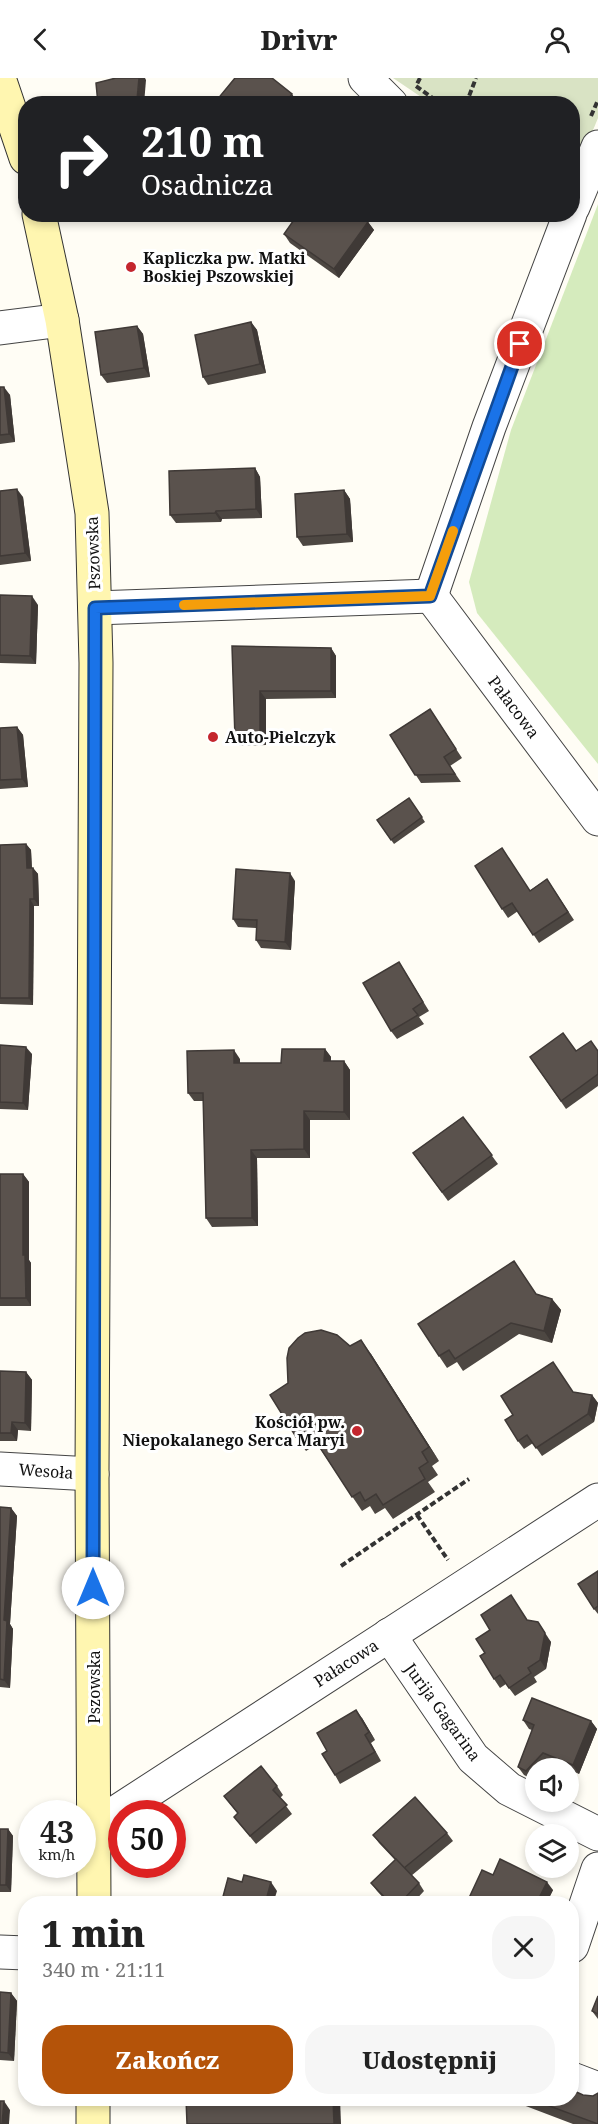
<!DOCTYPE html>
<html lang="pl">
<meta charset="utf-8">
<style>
body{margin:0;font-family:"Noto Serif",serif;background:#f6f6f6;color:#222;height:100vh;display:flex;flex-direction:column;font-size:22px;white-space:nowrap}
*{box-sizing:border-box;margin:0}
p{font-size:20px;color:#767676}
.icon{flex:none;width:33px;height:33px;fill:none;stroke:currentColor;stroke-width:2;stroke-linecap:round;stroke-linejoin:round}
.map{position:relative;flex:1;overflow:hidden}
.drawer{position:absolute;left:18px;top:1818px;width:561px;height:210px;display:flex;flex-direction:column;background:#fff;border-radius:24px;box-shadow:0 3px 9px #0003}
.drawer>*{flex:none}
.guide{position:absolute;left:18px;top:18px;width:562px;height:126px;border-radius:24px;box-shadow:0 3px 9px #0003;background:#202124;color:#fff;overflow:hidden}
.tools{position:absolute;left:525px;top:1680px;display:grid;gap:12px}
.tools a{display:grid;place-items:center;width:54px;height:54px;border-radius:50%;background:#fff;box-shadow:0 3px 9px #0003;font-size:30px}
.speed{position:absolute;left:18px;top:1722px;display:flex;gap:12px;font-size:30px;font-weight:700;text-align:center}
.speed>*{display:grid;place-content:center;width:78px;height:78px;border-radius:50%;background:#fff;box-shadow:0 3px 9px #0003;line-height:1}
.speed small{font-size:15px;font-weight:400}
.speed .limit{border:9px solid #d22;background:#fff;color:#111}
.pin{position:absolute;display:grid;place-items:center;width:51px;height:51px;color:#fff;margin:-26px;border:3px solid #fff;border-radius:50%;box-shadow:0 2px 6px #0007}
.me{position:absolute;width:66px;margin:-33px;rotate:0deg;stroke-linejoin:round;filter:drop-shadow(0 0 4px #0008)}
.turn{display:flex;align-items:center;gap:21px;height:126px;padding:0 24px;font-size:27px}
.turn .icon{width:78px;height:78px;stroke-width:2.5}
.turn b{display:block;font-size:42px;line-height:51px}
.round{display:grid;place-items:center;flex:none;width:63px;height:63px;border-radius:24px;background:#f6f6f6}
.overview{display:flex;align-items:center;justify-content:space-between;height:102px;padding:0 24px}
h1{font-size:36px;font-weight:800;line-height:45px}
.cta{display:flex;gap:12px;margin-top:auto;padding:12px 24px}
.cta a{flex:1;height:69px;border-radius:24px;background:#b45309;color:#fff;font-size:24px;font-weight:800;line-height:69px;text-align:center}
.cta a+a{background:#f6f6f6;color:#222}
header{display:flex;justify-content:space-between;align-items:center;height:78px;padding:0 24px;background:#fff;font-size:27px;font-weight:800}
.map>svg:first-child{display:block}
.green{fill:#d5ebbd}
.cemetery{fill:#d9e3c4}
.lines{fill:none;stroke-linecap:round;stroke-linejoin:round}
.street-casing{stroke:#444;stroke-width:35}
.secondary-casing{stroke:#333;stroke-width:35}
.path{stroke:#333;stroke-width:4;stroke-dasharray:6 3;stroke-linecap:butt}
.street{stroke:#fff;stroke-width:33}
.secondary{stroke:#fff6b0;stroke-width:33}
.wall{fill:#4d4742}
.shaded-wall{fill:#3f3936}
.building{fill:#5a524d;stroke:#3f3936;stroke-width:1.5}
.route-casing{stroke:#114b97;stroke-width:15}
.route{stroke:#1a73e8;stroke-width:10}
.slow{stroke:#f59e0b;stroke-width:10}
.poi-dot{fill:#c4262e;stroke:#fff;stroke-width:2}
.labels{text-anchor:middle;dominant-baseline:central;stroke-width:6;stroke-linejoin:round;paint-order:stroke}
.poi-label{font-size:16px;font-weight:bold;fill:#111;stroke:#fff;text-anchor:start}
.street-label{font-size:16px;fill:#111;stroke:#fff}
</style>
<header><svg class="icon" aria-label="back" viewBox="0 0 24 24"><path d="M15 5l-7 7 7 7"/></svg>Drivr<svg class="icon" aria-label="person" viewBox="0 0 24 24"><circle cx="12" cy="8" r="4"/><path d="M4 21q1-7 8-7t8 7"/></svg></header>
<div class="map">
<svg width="598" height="2046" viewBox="0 0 598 2046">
<rect width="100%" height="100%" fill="#fffdf5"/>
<!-- green -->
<polygon class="green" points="598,126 598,686 477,535 469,504 511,352"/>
<!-- cemetery -->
<polygon class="cemetery" points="393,0 598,0 598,40 573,101 573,26 430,25"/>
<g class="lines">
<!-- street casing -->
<g class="street-casing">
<g id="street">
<polyline points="365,0 391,26"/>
<polyline points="573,129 598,69"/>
<polyline points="0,250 62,242"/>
<polyline points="431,518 489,349 570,136"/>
<polyline points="431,518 598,741"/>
<polyline points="95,530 431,518"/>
<polyline points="0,1391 92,1396"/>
<polyline points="389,1557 473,1680 509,1711 598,1756"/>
<polyline points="95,1748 598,1422"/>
<polyline points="572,1868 598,1791"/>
<polyline points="0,1874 26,1875"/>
<polyline points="572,2001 598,2011"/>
</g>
</g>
<!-- secondary casing -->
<g class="secondary-casing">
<g id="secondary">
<polyline points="0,3 26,80"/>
<polyline points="39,136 62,242 92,435 96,585 92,1396 94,1826"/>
<polyline points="93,2046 93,2020"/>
</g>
</g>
<!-- path -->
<g class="path">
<polyline points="420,0 416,8 441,26"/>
<polyline points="466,26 476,0"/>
<polyline points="591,38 598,22"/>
<polyline points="417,1437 448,1482"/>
<polyline points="341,1488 469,1401"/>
</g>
<!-- street -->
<use href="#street" class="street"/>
<!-- secondary -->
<use href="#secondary" class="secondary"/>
</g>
<!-- wall -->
<g class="wall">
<polygon points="368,144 374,152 339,200 290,165 284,156"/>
<polygon points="251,244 257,252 266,295 208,307 203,299"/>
<polygon points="137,248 143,256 150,299 107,305 101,297"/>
<polygon points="0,309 10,317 15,364 0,366"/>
<polygon points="255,390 260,399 262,440 222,441 221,444 176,445 170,437"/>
<polygon points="344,412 350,421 353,464 303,468 297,459"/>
<polygon points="0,413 23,419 31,483 0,487"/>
<polygon points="0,517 38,527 36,586 0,585"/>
<polygon points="232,568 331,570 336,578 336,620 266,621 266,667 240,668 235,660"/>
<polygon points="430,631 462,680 450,688 461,704 421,705 390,657"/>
<polygon points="17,649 23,657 28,709 0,711 0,650"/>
<polygon points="409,720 425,744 394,766 377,742"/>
<polygon points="26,766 31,772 32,790 33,790 38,796 39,828 34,828 33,927 0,926 0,767"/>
<polygon points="547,801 574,842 539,865 518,833 508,840 502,831"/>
<polygon points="295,803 291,872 261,870 256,862 256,850 238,849 233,841"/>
<polygon points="399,884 429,933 419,939 424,946 397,961 391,953"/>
<polygon points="0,967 32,976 28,1032 0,1031"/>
<polygon points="325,971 331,979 331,983 344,983 350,992 350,1042 310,1042 310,1080 257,1080 258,1148 212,1149 206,1140 203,1023 194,1023 188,1015 240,981 240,985 281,985"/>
<polygon points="576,973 598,973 598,1008 566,1031 530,979"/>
<polygon points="463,1039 498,1086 448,1123 413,1075"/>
<polygon points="0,1096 23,1096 29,1104 29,1182 31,1185 31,1228 0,1228"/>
<polygon points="537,1216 552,1221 561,1232 552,1265 519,1256 463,1293 457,1284 447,1290 439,1278"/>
<polygon points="350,1268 371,1276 439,1383 432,1388 438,1397 428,1404 435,1414 393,1441 385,1430 375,1436 370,1428 362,1433 317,1366 306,1373 296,1359"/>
<polygon points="0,1293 26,1294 32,1302 31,1353 18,1352 17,1363 0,1363"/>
<polygon points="573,1314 592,1317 598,1325 594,1344 542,1378 533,1365 524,1371 518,1363"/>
<polygon points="0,1429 11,1430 17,1438 10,1546 13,1551 10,1610 0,1609"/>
<polygon points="598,1493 598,1536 594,1531"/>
<polygon points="528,1542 551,1564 546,1591 534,1599 537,1604 515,1618 506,1606 500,1610 494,1601"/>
<polygon points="362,1640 375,1662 371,1665 381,1683 340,1706 335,1697 327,1673"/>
<polygon points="523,1642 591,1643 597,1651 579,1696 568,1691 568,1690 549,1684 542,1690 536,1690 536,1698 532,1701 524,1697 518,1689 532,1652 529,1651"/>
<polygon points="277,1708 283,1717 280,1720 292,1736 256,1766 234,1739 238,1736 224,1718"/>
<polygon points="0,1751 8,1751 13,1758 11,1814 0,1814"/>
<polygon points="447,1755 453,1763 411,1798 419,1805 424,1813 412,1826 389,1826 377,1813 371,1805 395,1782 379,1765 373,1757"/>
<polygon points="493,1797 553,1812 546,1826 473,1826 469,1820"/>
<polygon points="0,1914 11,1915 17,1923 14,1983 0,1982"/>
<polygon points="598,1918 598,1941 592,1933"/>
<polygon points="505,2020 572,2020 598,2046 573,2046"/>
</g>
<!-- shaded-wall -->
<g class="shaded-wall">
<polygon points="139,0 145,0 146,2 144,26 138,26 137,22"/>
<polygon points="292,16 298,25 297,26 285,26"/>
<polygon points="368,144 374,152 339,200 334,191"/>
<polygon points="251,244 257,252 266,295 260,286"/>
<polygon points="137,248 143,256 150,299 144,290"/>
<polygon points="4,309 10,317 15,364 9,356"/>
<polygon points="255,390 260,399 262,440 256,431"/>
<polygon points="17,411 23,419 31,483 25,475"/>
<polygon points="344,412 350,421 353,464 347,456"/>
<polygon points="216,433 222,441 221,444 215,435"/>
<polygon points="32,518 38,527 36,586 30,578"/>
<polygon points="331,570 336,578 336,620 331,613"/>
<polygon points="260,613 266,621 266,667 260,660"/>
<polygon points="17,649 23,657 28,709 22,701"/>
<polygon points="26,766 31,772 32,797 27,790"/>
<polygon points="33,790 38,796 39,828 34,821"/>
<polygon points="290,795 295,803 291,872 285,864"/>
<polygon points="30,821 34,828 33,927 29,920"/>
<polygon points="26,969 32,976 28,1032 23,1025"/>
<polygon points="325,971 331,979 330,992 324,983"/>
<polygon points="234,972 240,981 240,993 234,985"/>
<polygon points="344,983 350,992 350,1042 344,1034"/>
<polygon points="304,1033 310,1042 310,1080 304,1071"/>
<polygon points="251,1072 257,1080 258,1148 252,1140"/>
<polygon points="23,1096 29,1104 29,1182 31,1185 31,1228 26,1220 23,1177"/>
<polygon points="552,1221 561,1232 552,1265 544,1253"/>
<polygon points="361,1262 371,1276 439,1383 429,1369"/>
<polygon points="26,1294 32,1302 31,1353 25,1345"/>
<polygon points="592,1317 598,1325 594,1344 588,1336"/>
<polygon points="12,1344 18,1352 17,1363 11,1355"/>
<polygon points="11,1430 17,1438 10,1546 13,1551 10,1610 4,1602 4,1542"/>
<polygon points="538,1544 551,1564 546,1591 540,1582"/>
<polygon points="356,1632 362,1640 375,1662 369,1654"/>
<polygon points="591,1643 597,1651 579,1696 573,1687"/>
<polygon points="8,1751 13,1758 11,1814 6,1807"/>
<polygon points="271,1804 277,1813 273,1826 265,1826"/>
<polygon points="547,1804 553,1812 546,1826 536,1826"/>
<polygon points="11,1915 17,1923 14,1983 8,1975"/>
<polygon points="333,2020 340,2020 341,2046 334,2046"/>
<polygon points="4,2023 10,2032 9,2046 2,2046"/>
</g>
<!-- building -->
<g class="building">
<polygon points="116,0 139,0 137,22 138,26 98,26 96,5"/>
<polygon points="235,0 272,0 292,16 285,26 220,26 216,23"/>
<polygon points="298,136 358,136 368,144 334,191 284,156"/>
<polygon points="251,244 260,286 203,299 195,257"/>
<polygon points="137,248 144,290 101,297 95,254"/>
<polygon points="0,309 4,309 9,356 0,357"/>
<polygon points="255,390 256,431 216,433 215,435 170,437 169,393"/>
<polygon points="17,411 25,475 0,478 0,413"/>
<polygon points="344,412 347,456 297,459 295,416"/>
<polygon points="0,517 32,518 30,578 0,577"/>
<polygon points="232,568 331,570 331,613 260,613 260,660 235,660"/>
<polygon points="430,631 456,671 444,679 455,696 415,697 390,657"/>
<polygon points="17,649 22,701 0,702 0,650"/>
<polygon points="409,720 422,739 391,762 377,742"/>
<polygon points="26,766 27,790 33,790 34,821 30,821 29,920 0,920 0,767"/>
<polygon points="502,770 530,813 547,801 568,834 533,857 512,825 502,831 475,788"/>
<polygon points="236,791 290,795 285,864 256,862 257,842 233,841"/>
<polygon points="399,884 423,924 413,931 418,937 391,953 363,905"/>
<polygon points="563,955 576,973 591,963 598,973 598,996 561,1023 530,979"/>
<polygon points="0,967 26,969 23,1025 0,1024"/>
<polygon points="282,971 325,971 324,983 344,983 344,1034 304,1033 304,1071 251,1072 252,1140 206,1140 203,1015 188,1015 187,973 234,972 234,985 281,985"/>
<polygon points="463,1039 492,1077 442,1114 413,1075"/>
<polygon points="0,1096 23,1096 23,1177 25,1177 26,1220 0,1220"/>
<polygon points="514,1183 536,1216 552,1221 544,1253 511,1245 455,1281 449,1272 439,1278 418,1246"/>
<polygon points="321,1252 337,1257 350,1268 361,1262 429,1369 422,1374 428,1384 419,1390 425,1401 383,1427 376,1416 365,1423 360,1414 352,1419 308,1351 296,1359 270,1317 288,1305 287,1280 289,1270 298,1260 305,1255"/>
<polygon points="553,1284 573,1314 592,1317 588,1336 536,1370 527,1357 518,1363 505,1342 513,1337 501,1318"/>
<polygon points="0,1293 26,1294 25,1345 12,1344 11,1355 0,1355"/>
<polygon points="0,1429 11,1430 4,1542 7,1543 4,1602 0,1601"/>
<polygon points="598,1493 598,1528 594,1531 578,1506"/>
<polygon points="511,1517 527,1542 538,1544 545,1555 540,1582 528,1590 531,1595 509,1610 500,1597 494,1601 480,1578 485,1575 476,1561 490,1552 481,1537"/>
<polygon points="532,1620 591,1643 573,1687 543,1675 526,1693 518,1689 534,1647 523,1642"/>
<polygon points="356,1632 369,1654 365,1657 375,1674 335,1697 322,1676 327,1673 317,1655"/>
<polygon points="261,1688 277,1708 273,1712 287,1727 250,1758 234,1739 238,1735 224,1718"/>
<polygon points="415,1719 447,1755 404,1790 373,1757"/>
<polygon points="0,1751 8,1751 6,1807 0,1807"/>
<polygon points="396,1781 419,1805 399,1826 391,1826 371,1805"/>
<polygon points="500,1781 547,1804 536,1826 480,1826 469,1820 482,1792 493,1797"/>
<polygon points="244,1797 271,1804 265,1826 221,1826 228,1800 242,1804"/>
<polygon points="0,1914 11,1915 8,1975 0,1974"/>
<polygon points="598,1918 598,1936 592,1933"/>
<polygon points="572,2012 583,2017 593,2018 598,2015 598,2046 528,2020 572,2020"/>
<polygon points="186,2020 333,2020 334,2046 187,2046"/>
<polygon points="0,2023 4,2023 2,2046 0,2046"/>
</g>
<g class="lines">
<!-- route casing -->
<g class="route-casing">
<polyline id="route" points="93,1510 95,530 430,518 520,266"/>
</g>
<!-- route -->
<use href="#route" class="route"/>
<!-- slow -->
<polyline class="slow" points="184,527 430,518 453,453"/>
</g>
<!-- markers -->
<g class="poi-dot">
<circle cx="131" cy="189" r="6"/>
<circle cx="213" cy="659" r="6"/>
<circle cx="357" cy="1353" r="6"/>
</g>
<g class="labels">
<!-- poi labels -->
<g class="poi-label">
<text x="143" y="180">Kapliczka pw. Matki<tspan x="143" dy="18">Boskiej Pszowskiej</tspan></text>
<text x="225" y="659">Auto-Pielczyk</text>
<text x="345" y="1344" text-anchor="end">Kościół pw.<tspan x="345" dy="18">Niepokalanego Serca Maryi</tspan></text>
</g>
<!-- street labels -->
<g class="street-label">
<text transform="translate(93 475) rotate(-92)">Pszowska</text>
<text transform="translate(514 629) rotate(53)">Pałacowa</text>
<text transform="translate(46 1393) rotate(4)">Wesoła</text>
<text transform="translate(346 1585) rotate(-33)">Pałacowa</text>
<text transform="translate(94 1609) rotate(-90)">Pszowska</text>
<text transform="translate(443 1634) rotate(54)">Jurija Gagarina</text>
</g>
</g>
</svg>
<div class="tools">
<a><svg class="icon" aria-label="sound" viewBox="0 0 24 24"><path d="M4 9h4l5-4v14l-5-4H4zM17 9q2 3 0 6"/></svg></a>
<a><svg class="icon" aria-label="layers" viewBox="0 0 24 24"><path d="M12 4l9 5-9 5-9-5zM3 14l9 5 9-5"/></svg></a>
</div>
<div class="speed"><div>43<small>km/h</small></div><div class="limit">50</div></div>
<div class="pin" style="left:520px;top:266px;background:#d93025"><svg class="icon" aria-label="arrive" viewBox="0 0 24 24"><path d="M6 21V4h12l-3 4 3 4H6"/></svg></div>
<svg class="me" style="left:93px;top:1510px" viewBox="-20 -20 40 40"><circle r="19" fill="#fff"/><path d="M0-13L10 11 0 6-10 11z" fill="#1a73e8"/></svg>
<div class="guide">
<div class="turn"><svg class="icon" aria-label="right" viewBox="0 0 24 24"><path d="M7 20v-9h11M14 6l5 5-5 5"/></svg><div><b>210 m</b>Osadnicza</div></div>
</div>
<section class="drawer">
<div class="overview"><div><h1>1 min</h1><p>340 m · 21:11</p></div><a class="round"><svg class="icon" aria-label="close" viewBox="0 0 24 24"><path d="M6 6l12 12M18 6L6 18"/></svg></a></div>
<div class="cta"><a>Zakończ</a><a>Udostępnij</a></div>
</section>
</div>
